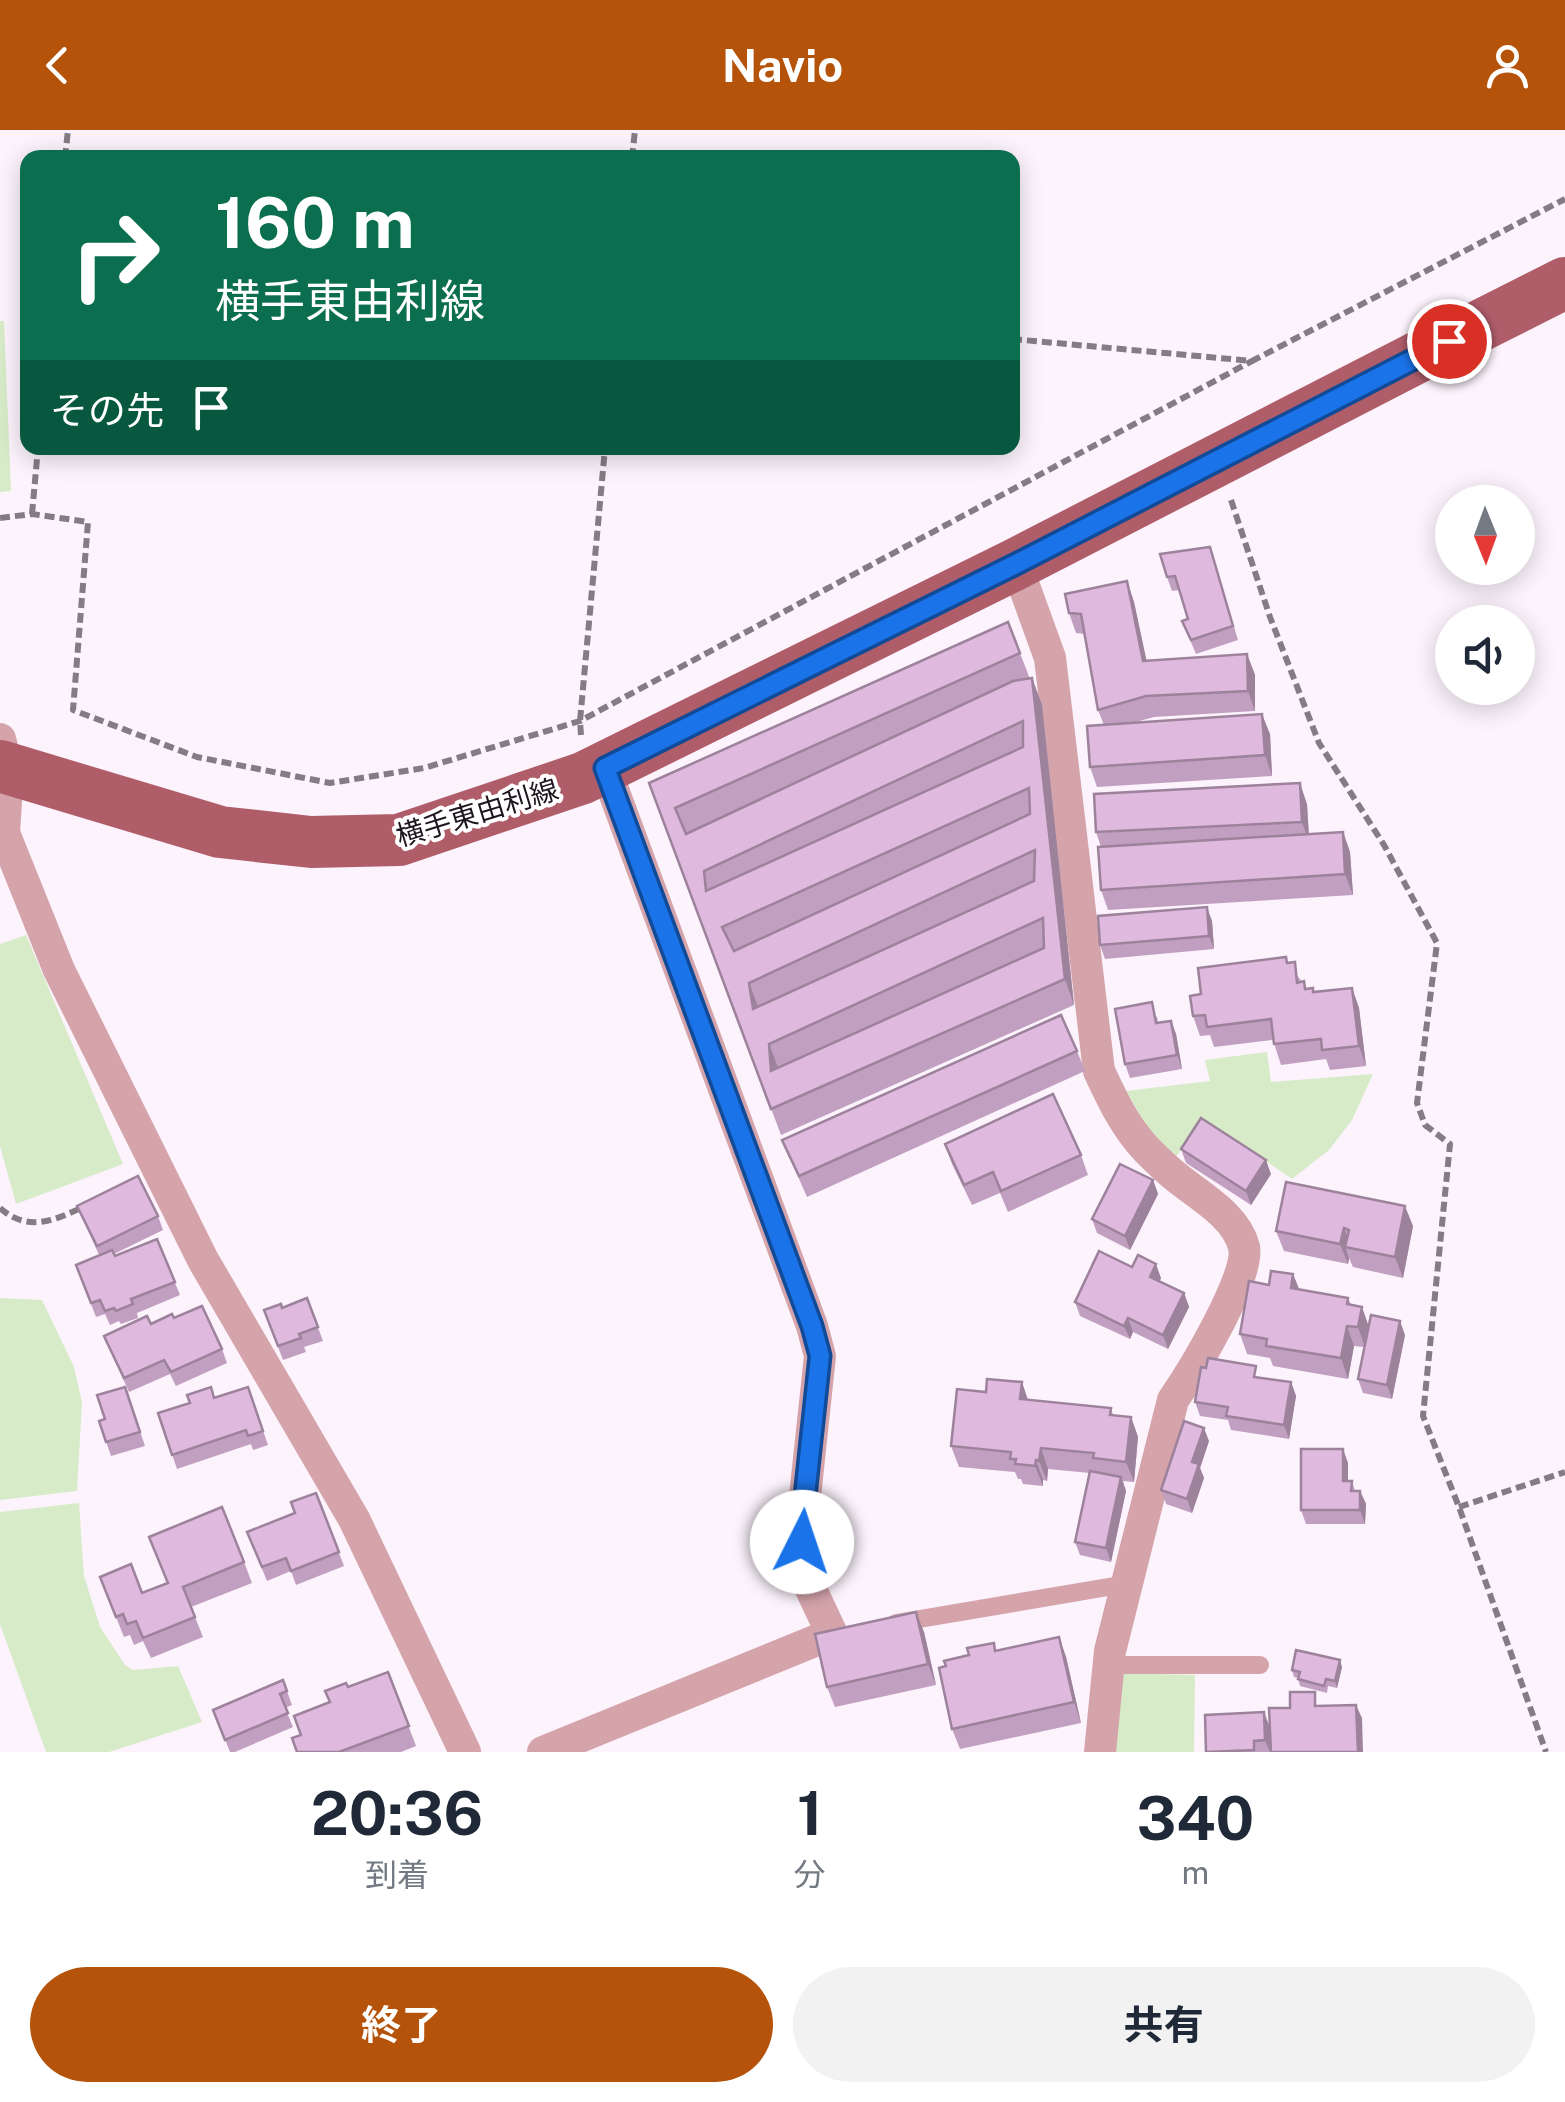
<!DOCTYPE html>
<html lang="ja">
<meta charset="utf-8">
<style>
body{margin:0;font-family:"Public Sans","Noto Sans JP",sans-serif;background:#f2f2f3;color:#1f2937;height:100vh;display:flex;flex-direction:column;font-size:38px;white-space:nowrap}
*{box-sizing:border-box;margin:0}
p{font-size:32px;color:#747a83}
.icon{flex:none;width:55px;height:55px;fill:none;stroke:currentColor;stroke-width:2;stroke-linecap:round;stroke-linejoin:round}
.map{position:relative;height:1622px;overflow:hidden}
.details{display:flex;flex-direction:column;background:#fff;flex:1}
.details>*{flex:none}
.top-card{position:absolute;left:20px;top:20px;width:1000px;height:305px;border-radius:20px;box-shadow:0 5px 25px #0003;background:#0b6e4f;color:#fff;overflow:hidden}
.needle{width:65px;rotate:179deg}
.controls{position:absolute;left:1435px;top:355px;display:grid;gap:20px}
.controls a{display:grid;place-items:center;width:100px;height:100px;border-radius:50%;background:#fff;box-shadow:0 5px 25px #0003;font-size:50px}
.pin{position:absolute;display:grid;place-items:center;width:85px;height:85px;color:#fff;margin:-42px;border:5px solid #fff;border-radius:50%;box-shadow:0 2px 10px #0007}
.me{position:absolute;width:110px;margin:-55px;rotate:4deg;stroke-linejoin:round;filter:drop-shadow(0 0 8px #0008)}
.turn{display:flex;align-items:center;gap:35px;height:210px;padding:0 30px;font-size:45px}
.turn .icon{width:130px;height:130px;stroke-width:2.5}
.turn b{display:block;font-size:70px;line-height:85px}
.then{display:flex;align-items:center;height:95px;padding:0 30px;background:#0003;gap:20px;font-size:38px}
.eta{display:flex;justify-content:space-evenly;align-items:center;height:170px;text-align:center}
.eta b{font-size:60px;font-weight:700;line-height:70px}
.cta{display:flex;gap:20px;margin-top:auto;padding:20px 30px}
.cta a{flex:1;height:115px;border-radius:60px;background:#b45309;color:#fff;font-size:40px;font-weight:700;line-height:115px;text-align:center}
.cta a+a{background:#f2f2f3;color:#1f2937}
header{display:flex;justify-content:space-between;align-items:center;height:130px;padding:0 30px;background:#b45309;color:#fff;font-size:45px;font-weight:700}
.map>svg:first-child{display:block}
.green{fill:#d7ebc8}
.lines{fill:none;stroke-linecap:round;stroke-linejoin:round}
.path{stroke:#847c84;stroke-width:6;stroke-dasharray:10 5;stroke-linecap:butt}
.service{stroke:#d4a4aa;stroke-width:18}
.minor{stroke:#d4a4aa;stroke-width:32}
.primary{stroke:#b05d6a;stroke-width:52}
.wall{fill:#c19fc0}
.shaded-wall{fill:#9d829c}
.building{fill:#e0b9df;stroke:#9d829c;stroke-width:2.5;fill-rule:evenodd}
.route-casing{stroke:#114b97;stroke-width:25}
.route{stroke:#1a73e8;stroke-width:18}
.labels{text-anchor:middle;dominant-baseline:central;stroke-width:8;stroke-linejoin:round;paint-order:stroke}
.street-label{font-size:28px;fill:#1e161e;stroke:#fff}
</style>
<header><svg class="icon" aria-label="back" viewBox="0 0 24 24"><path d="M15 5l-7 7 7 7"/></svg>Navio<svg class="icon" aria-label="person" viewBox="0 0 24 24"><circle cx="12" cy="8" r="4"/><path d="M4 21q1-7 8-7t8 7"/></svg></header>
<div class="map">
<svg width="1565" height="1622" viewBox="0 0 1565 1622">
<rect width="100%" height="100%" fill="#fcf3fc"/>
<!-- green -->
<g class="green">
<polygon points="0,191 4,191 11,361 0,362"/>
<polygon points="26,805 123,1034 16,1074 0,1016 0,814"/>
<polygon points="1267,922 1271,952 1373,944 1352,990 1329,1020 1292,1049 1204,989 1175,1028 1150,1002 1126,961 1210,951 1205,930"/>
<polygon points="0,1168 42,1170 74,1237 82,1272 77,1361 0,1370"/>
<polygon points="79,1373 84,1446 100,1497 125,1535 133,1540 178,1536 202,1592 109,1622 46,1622 0,1494 0,1382"/>
<polygon points="1119,1543 1195,1545 1194,1622 1114,1622"/>
</g>
<g class="lines">
<!-- path -->
<g class="path">
<polyline points="65,28 68,0"/>
<polyline points="632,28 635,0"/>
<polyline points="1012,209 1252,231 1565,69"/>
<polyline points="1231,370 1270,487 1319,613 1384,715 1437,813 1417,973 1425,995 1450,1014 1423,1286 1459,1377 1546,1622"/>
<polyline points="32,384 38,318"/>
<polyline points="0,388 32,384 88,392 73,580 197,627 330,653 424,638 580,591 1252,231"/>
<polyline points="581,605 580,591 605,318"/>
<path d="M0,1078C28,1103 56,1090 85,1076"/>
<polyline points="1459,1377 1565,1342"/>
</g>
<!-- service -->
<g class="service">
<polyline points="896,1493 1126,1454"/>
<polyline points="1109,1535 1260,1535"/>
</g>
<!-- minor -->
<g class="minor">
<path d="M1016,434L1050,528L1099,941C1112,969 1125,997 1147,1020C1156,1029 1165,1038 1175,1046C1199,1066 1236,1085 1244,1117C1251,1146 1191,1244 1173,1270L1110,1521L1100,1622"/>
<polyline points="0,609 8,639 4,703 59,840 203,1130 354,1389 465,1622"/>
<polyline points="543,1622 832,1504 802,1440 803,1385 820,1226 812,1196 605,638"/>
</g>
<!-- primary -->
<polyline class="primary" points="0,636 220,702 311,712 399,710 583,648 1016,434 1420,226 1565,153"/>
</g>
<!-- wall -->
<g class="wall">
<polygon points="1210,417 1238,510 1196,524 1182,491 1188,489 1179,460 1172,461 1167,447"/>
<polygon points="1127,451 1134,472 1146,531 1247,524 1255,545 1255,581 1154,587 1132,593 1270,604 1272,646 1097,657 1090,637 1104,595 1098,580 1084,504 1076,503 1069,483"/>
<polygon points="1008,492 1030,549 1032,548 1042,575 1074,875 781,1005 649,653"/>
<polygon points="1307,674 1309,704 1343,702 1350,722 1353,765 1108,780 1101,760 1101,717 1096,702"/>
<polygon points="1212,791 1214,819 1105,829 1100,815"/>
<polygon points="1286,827 1288,833 1302,852 1304,851 1307,859 1313,858 1314,862 1352,858 1359,878 1366,936 1330,940 1326,929 1281,935 1273,910 1214,917 1210,905 1200,906 1193,886 1201,864"/>
<polygon points="1157,886 1158,893 1171,891 1176,904 1182,939 1130,948 1125,934"/>
<polygon points="1077,921 1085,941 807,1067 782,1010"/>
<polygon points="945,1014 1081,1025 1088,1045 1008,1082 1000,1063 972,1075 952,1034"/>
<polygon points="1181,1019 1271,1044 1251,1075 1186,1033"/>
<polygon points="1153,1050 1158,1064 1130,1120 1097,1103 1092,1089"/>
<polygon points="77,1076 158,1086 163,1100 114,1124 115,1126 157,1109 180,1165 137,1183 138,1188 121,1194 119,1191 110,1195 105,1184 96,1187 76,1135 99,1125"/>
<polygon points="1413,1096 1403,1148 1353,1137 1349,1128 1348,1134 1284,1121 1276,1101"/>
<polygon points="1132,1137 1161,1148 1159,1152 1184,1163 1189,1177 1168,1219 1133,1202 1130,1209 1080,1186 1075,1172"/>
<polygon points="1293,1144 1299,1159 1348,1168 1351,1175 1369,1195 1405,1205 1392,1269 1363,1263 1358,1249 1364,1217 1354,1216 1348,1249 1273,1236 1270,1228 1247,1224 1240,1204 1269,1155"/>
<polygon points="307,1168 323,1211 304,1217 306,1222 283,1230 264,1180 282,1178"/>
<polygon points="174,1188 222,1219 227,1233 176,1256 170,1244 129,1262 104,1206"/>
<polygon points="1261,1248 1291,1252 1296,1266 1289,1309 1231,1300 1228,1290 1200,1286 1195,1272"/>
<polygon points="125,1257 145,1316 111,1326 99,1291 105,1289"/>
<polygon points="248,1257 268,1315 253,1320 251,1314 177,1339 158,1283"/>
<polygon points="986,1262 1028,1270 1111,1278 1113,1285 1131,1287 1138,1307 1134,1352 1123,1351 1126,1361 1111,1432 1080,1425 1075,1412 1090,1343 1048,1339 1047,1351 1043,1350 1043,1356 1023,1354 1021,1349 1018,1349 1015,1342 959,1337 951,1316"/>
<polygon points="1209,1311 1200,1338 1204,1348 1192,1383 1166,1374 1161,1360"/>
<polygon points="1348,1333 1348,1351 1352,1351 1355,1361 1360,1361 1366,1374 1365,1394 1306,1394 1301,1380"/>
<polygon points="316,1363 344,1436 296,1455 291,1441 267,1451 247,1402 295,1383"/>
<polygon points="149,1407 244,1432 252,1453 191,1477 203,1507 151,1528 143,1511 134,1515 130,1505 124,1507 100,1447 142,1463 167,1453"/>
<polygon points="924,1502 936,1555 835,1577 827,1557"/>
<polygon points="1059,1507 1066,1527 1081,1593 960,1619 952,1599 996,1521"/>
<polygon points="1342,1537 1337,1558 1328,1556 1327,1563 1300,1556 1298,1548 1294,1547 1292,1540"/>
<polygon points="388,1542 416,1616 401,1622 297,1622 301,1605 329,1572 348,1557"/>
<polygon points="283,1550 292,1575 285,1578 293,1597 235,1622 230,1622 213,1580"/>
<polygon points="1269,1595 1270,1622 1206,1622"/>
</g>
<!-- shaded-wall -->
<g class="shaded-wall">
<polygon points="1127,451 1134,472 1151,551 1143,531"/>
<polygon points="1247,524 1255,545 1255,581 1248,561"/>
<polygon points="1032,548 1042,575 1074,875 1065,849"/>
<polygon points="1262,584 1270,604 1272,646 1265,625"/>
<polygon points="1300,653 1307,674 1309,712 1302,692"/>
<polygon points="1343,702 1350,722 1353,765 1345,744"/>
<polygon points="1207,777 1212,791 1214,819 1209,806"/>
<polygon points="749,853 759,879 753,879"/>
<polygon points="1352,858 1359,878 1366,936 1359,916"/>
<polygon points="1171,891 1176,904 1182,939 1177,925"/>
<polygon points="769,914 779,940 771,941"/>
<polygon points="1266,1030 1271,1044 1251,1075 1246,1061"/>
<polygon points="1153,1050 1158,1064 1130,1120 1125,1106"/>
<polygon points="1405,1076 1413,1096 1403,1148 1395,1127"/>
<polygon points="1344,1098 1351,1118 1345,1117 1349,1128 1348,1134 1340,1114"/>
<polygon points="1156,1134 1161,1148 1155,1161 1150,1147"/>
<polygon points="1293,1144 1301,1164 1291,1158"/>
<polygon points="1184,1163 1189,1177 1168,1219 1163,1205"/>
<polygon points="1362,1177 1369,1197 1365,1217 1358,1197"/>
<polygon points="1128,1188 1133,1202 1130,1209 1124,1196"/>
<polygon points="1400,1191 1405,1205 1392,1269 1387,1255"/>
<polygon points="1347,1196 1354,1216 1348,1249 1341,1228"/>
<polygon points="1022,1252 1029,1273 1020,1269"/>
<polygon points="1291,1252 1296,1266 1289,1309 1284,1295"/>
<polygon points="1131,1287 1138,1307 1134,1352 1126,1332"/>
<polygon points="1204,1298 1209,1311 1200,1338 1204,1348 1192,1383 1187,1369 1192,1332"/>
<polygon points="1041,1318 1048,1339 1047,1351 1039,1331"/>
<polygon points="1343,1319 1348,1333 1348,1365 1343,1351"/>
<polygon points="1036,1330 1043,1350 1043,1356 1035,1336"/>
<polygon points="1121,1347 1126,1361 1111,1432 1106,1418"/>
<polygon points="1360,1361 1366,1374 1365,1394 1360,1380"/>
<polygon points="916,1482 924,1502 936,1555 928,1534"/>
<polygon points="1059,1507 1066,1527 1081,1593 1074,1572"/>
<polygon points="1340,1530 1342,1537 1337,1558 1335,1551"/>
<polygon points="1356,1575 1362,1588 1363,1622 1358,1622"/>
<polygon points="1264,1582 1269,1595 1270,1622 1265,1610"/>
</g>
<!-- building -->
<g class="building">
<polygon points="1210,417 1233,496 1191,510 1182,491 1188,489 1175,446 1167,447 1160,424"/>
<polygon points="1127,451 1143,531 1247,524 1248,561 1146,566 1098,580 1081,484 1069,483 1065,464"/>
<path d="M1008,492L1020,523L675,678L686,704L1013,551L1032,548L1065,849L771,979L649,653ZM1023,591V617L706,761L704,741ZM1029,658L1030,684L734,821L722,797ZM1035,720L1034,751L753,879L749,853ZM1043,788L1044,818L771,941L769,914Z"/>
<polygon points="1262,584 1265,625 1090,637 1087,596"/>
<polygon points="1300,653 1302,692 1096,702 1094,664"/>
<polygon points="1343,702 1345,744 1101,760 1098,717"/>
<polygon points="1207,777 1209,806 1100,815 1098,786"/>
<polygon points="1286,827 1287,833 1295,832 1297,853 1304,851 1305,859 1313,858 1313,862 1352,858 1359,916 1322,920 1321,909 1274,914 1271,889 1207,897 1205,885 1193,886 1190,866 1201,864 1198,838"/>
<polygon points="1152,872 1156,893 1171,891 1177,925 1125,934 1115,879"/>
<polygon points="1061,885 1077,921 799,1046 782,1010"/>
<polygon points="1053,964 1081,1025 1001,1061 993,1042 964,1055 945,1014"/>
<polygon points="1201,988 1266,1030 1246,1061 1181,1019"/>
<polygon points="1120,1034 1153,1050 1125,1106 1092,1089"/>
<polygon points="138,1046 158,1086 97,1116 77,1076"/>
<polygon points="1286,1052 1405,1076 1395,1127 1345,1117 1349,1100 1344,1098 1340,1114 1276,1101"/>
<polygon points="157,1109 175,1152 131,1169 133,1174 116,1181 114,1178 105,1181 100,1170 91,1173 76,1135 112,1120 115,1126"/>
<polygon points="1099,1121 1132,1137 1138,1125 1156,1134 1150,1147 1184,1163 1163,1205 1128,1188 1124,1196 1075,1172"/>
<polygon points="1271,1141 1293,1144 1291,1158 1348,1168 1347,1174 1362,1177 1358,1197 1347,1196 1341,1228 1266,1216 1267,1209 1240,1204 1249,1151 1269,1155"/>
<polygon points="307,1168 318,1197 299,1204 301,1208 278,1216 264,1180 281,1174 282,1178"/>
<polygon points="202,1176 222,1219 171,1242 164,1230 124,1248 104,1206 147,1186 151,1194 172,1184 174,1188"/>
<polygon points="1371,1185 1400,1191 1387,1255 1358,1249"/>
<polygon points="1208,1228 1256,1236 1254,1247 1291,1252 1284,1295 1226,1286 1228,1277 1195,1272 1201,1237 1206,1238"/>
<polygon points="987,1249 1022,1252 1020,1269 1111,1278 1110,1285 1131,1287 1126,1332 1093,1328 1094,1323 1041,1318 1039,1331 1036,1330 1035,1336 1015,1334 1016,1329 1010,1329 1011,1322 951,1316 957,1259 986,1262"/>
<polygon points="125,1257 140,1302 106,1312 99,1291 105,1289 97,1265"/>
<polygon points="211,1257 214,1268 248,1257 263,1301 248,1306 246,1300 172,1325 158,1283 190,1273 187,1265"/>
<polygon points="1184,1291 1204,1298 1192,1332 1199,1334 1187,1369 1161,1360"/>
<polygon points="1301,1319 1343,1319 1343,1351 1352,1351 1351,1361 1360,1361 1360,1380 1301,1380"/>
<polygon points="1090,1341 1121,1347 1106,1418 1075,1412"/>
<polygon points="316,1363 339,1422 291,1441 286,1428 262,1437 247,1402 295,1383 291,1372"/>
<polygon points="222,1377 244,1432 183,1457 195,1487 143,1508 136,1491 127,1494 123,1484 116,1487 100,1447 131,1434 142,1463 168,1453 149,1407"/>
<polygon points="916,1482 928,1534 827,1557 815,1504"/>
<polygon points="1059,1507 1074,1572 952,1599 939,1538 946,1536 944,1531 969,1525 967,1518 994,1513 995,1521"/>
<polygon points="1296,1520 1340,1530 1335,1551 1326,1549 1324,1556 1298,1549 1300,1542 1292,1540"/>
<polygon points="388,1542 409,1596 339,1622 297,1622 292,1608 301,1605 294,1586 330,1572 325,1561 346,1553 348,1557"/>
<polygon points="283,1550 287,1561 280,1564 288,1583 225,1610 213,1580"/>
<polygon points="1290,1562 1315,1562 1315,1576 1356,1575 1358,1622 1271,1622 1269,1578 1290,1578"/>
<polygon points="1264,1582 1265,1610 1254,1611 1254,1620 1206,1622 1205,1585"/>
</g>
<g class="lines">
<!-- route casing -->
<g class="route-casing">
<polyline id="route" points="802,1412 803,1385 820,1226 812,1196 605,638 1016,434 1449,211"/>
</g>
<!-- route -->
<use href="#route" class="route"/>
</g>
<g class="labels">
<!-- street labels -->
<g class="street-label">
<text transform="translate(477 682) rotate(-17)">横手東由利線</text>
</g>
</g>
</svg>
<div class="controls">
<a><svg class="needle" viewBox="-14 -14 28 28"><path d="M0-13l5 13h-10z" fill="#e53935"/><path d="M0 13l5-13h-10z" fill="#747a83"/></svg></a>
<a><svg class="icon" aria-label="sound" viewBox="0 0 24 24"><path d="M4 9h4l5-4v14l-5-4H4zM17 9q2 3 0 6"/></svg></a>
</div>
<div class="pin" style="left:1449px;top:211px;background:#d93025"><svg class="icon" aria-label="arrive" viewBox="0 0 24 24"><path d="M6 21V4h12l-3 4 3 4H6"/></svg></div>
<svg class="me" style="left:802px;top:1412px" viewBox="-20 -20 40 40"><circle r="19" fill="#fff"/><path d="M0-13L10 11 0 6-10 11z" fill="#1a73e8"/></svg>
<div class="top-card">
<div class="turn"><svg class="icon" aria-label="right" viewBox="0 0 24 24"><path d="M7 20v-9h11M14 6l5 5-5 5"/></svg><div><b>160 m</b>横手東由利線</div></div>
<div class="then">その先<svg class="icon" aria-label="arrive" viewBox="0 0 24 24"><path d="M6 21V4h12l-3 4 3 4H6"/></svg></div>
</div>
</div>
<section class="details">
<div class="eta">
<div><b>20:36</b><p>到着</p></div>
<div><b>1</b><p>分</p></div>
<div><b>340</b><p>m</p></div>
</div>
<div class="cta"><a>終了</a><a>共有</a></div>
</section>
